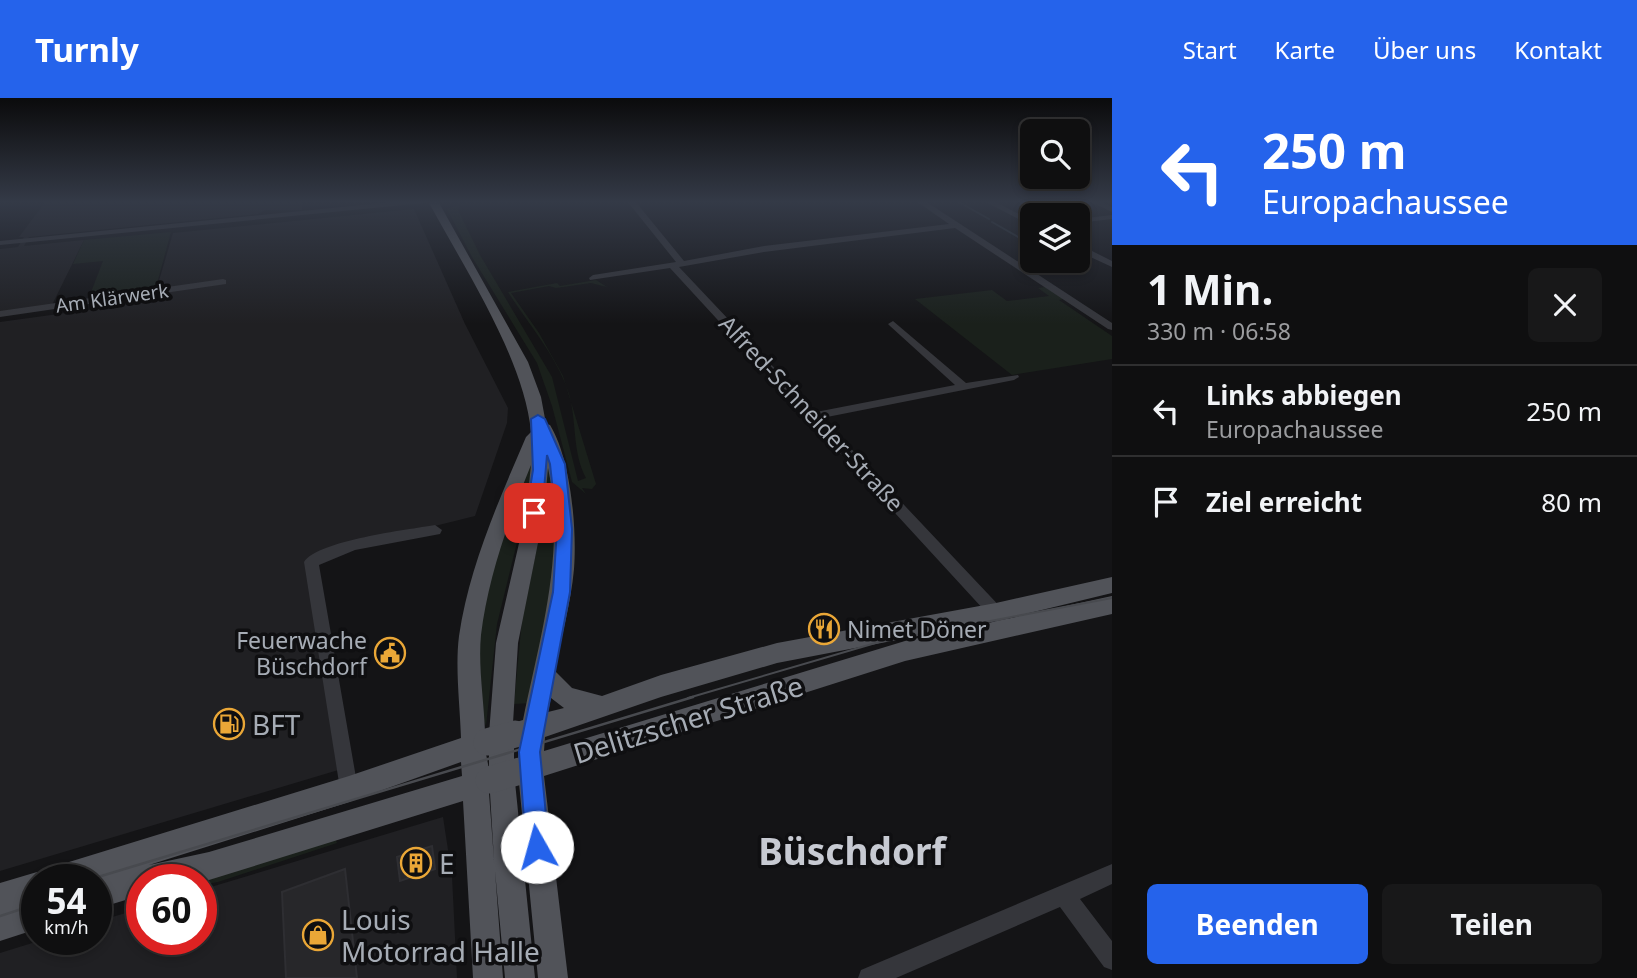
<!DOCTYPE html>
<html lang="de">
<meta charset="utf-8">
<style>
body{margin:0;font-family:"Noto Sans",sans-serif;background:#181819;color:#f1f3f6;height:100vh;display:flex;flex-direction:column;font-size:26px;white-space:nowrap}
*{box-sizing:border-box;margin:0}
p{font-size:23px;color:#9b9c9f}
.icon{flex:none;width:38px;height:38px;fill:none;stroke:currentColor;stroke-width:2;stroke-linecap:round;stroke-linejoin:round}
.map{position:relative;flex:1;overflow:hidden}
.drawer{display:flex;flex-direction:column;background:#0f0f10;width:525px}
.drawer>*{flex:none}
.hud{background:#2563eb;color:#fff;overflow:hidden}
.tools{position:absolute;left:1020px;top:21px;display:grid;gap:14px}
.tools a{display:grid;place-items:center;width:70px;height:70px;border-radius:10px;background:#0f0f10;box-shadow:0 4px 10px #0003,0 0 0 2px #2f2f30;font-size:35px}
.speed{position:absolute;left:21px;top:766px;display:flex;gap:14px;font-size:35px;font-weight:700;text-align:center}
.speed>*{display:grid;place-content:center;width:91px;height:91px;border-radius:50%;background:#0f0f10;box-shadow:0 4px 10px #0003,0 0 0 2px #2f2f30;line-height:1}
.speed small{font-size:18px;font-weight:400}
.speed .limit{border:10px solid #d22;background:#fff;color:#111}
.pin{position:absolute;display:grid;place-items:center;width:60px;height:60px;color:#fff;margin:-30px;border-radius:14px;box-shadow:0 4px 10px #0006}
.me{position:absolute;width:77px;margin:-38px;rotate:353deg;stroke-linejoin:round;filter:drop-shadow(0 0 5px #0008)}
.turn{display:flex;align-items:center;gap:24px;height:147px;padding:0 35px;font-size:32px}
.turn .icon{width:91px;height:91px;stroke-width:2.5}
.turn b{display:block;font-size:49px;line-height:60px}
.round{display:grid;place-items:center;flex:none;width:74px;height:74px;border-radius:10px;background:#181819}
.head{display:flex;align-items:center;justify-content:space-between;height:119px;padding:0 35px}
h1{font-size:42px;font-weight:700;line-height:52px}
.cta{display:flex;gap:14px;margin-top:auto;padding:14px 35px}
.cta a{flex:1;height:80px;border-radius:10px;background:#2563eb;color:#fff;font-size:28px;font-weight:700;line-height:80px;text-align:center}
.cta a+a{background:#181819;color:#f1f3f6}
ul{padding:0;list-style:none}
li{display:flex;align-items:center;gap:21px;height:91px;padding:0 35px;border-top:2px solid #2f2f30}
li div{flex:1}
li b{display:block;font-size:26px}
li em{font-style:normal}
header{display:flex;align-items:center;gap:42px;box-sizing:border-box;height:98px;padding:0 35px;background:#2563eb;color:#fff}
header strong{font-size:33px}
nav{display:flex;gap:38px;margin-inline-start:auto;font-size:24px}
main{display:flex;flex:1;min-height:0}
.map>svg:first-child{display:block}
.built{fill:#202023}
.green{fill:#1a201b}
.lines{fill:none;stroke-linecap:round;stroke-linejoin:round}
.stream{stroke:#2b3339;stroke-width:2}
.building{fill:#27272a;stroke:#2e2e32;stroke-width:2}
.minor{fill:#35363b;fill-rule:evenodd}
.major{fill:#515359;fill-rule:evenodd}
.tram-far1{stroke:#484a4f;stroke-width:2}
.tram{stroke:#484a4f;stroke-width:2.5}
.major-bridge{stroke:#515359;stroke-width:27}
.route{fill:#2563eb;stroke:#184099;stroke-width:2}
.labels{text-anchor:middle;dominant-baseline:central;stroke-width:7;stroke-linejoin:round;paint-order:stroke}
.far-street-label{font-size:19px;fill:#a6acb5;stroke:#0f0f11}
.street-label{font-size:23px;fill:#a6acb5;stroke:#0f0f11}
.poi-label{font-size:23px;fill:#a6acb5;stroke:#0f0f11;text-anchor:start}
.near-street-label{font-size:28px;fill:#a6acb5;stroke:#0f0f11}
.near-poi-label{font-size:28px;fill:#a6acb5;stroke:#0f0f11;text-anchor:start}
.near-district-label{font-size:37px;font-weight:bold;fill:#c7cad2;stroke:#0f0f11}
</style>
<header>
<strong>Turnly</strong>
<nav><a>Start</a><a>Karte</a><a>Über uns</a><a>Kontakt</a></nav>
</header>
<main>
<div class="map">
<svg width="1112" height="880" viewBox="0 0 1112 880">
<rect width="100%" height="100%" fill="#141416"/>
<!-- built -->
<g class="built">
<polygon points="46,103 305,103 302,104 302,112 265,112 258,116 29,139 24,148 84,142 52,207 0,215 0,151 18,149 24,139 19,139"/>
<polygon points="414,111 465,226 508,310 507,325 475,418 310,459 345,670 0,773 0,224 153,203 173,135"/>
<polygon points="443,719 452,778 457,880 0,880 0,855 42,842 96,842 96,824 142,810 142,842 201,842 201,792"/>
</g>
<!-- green -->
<g class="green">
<path d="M472,103L457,110L480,157L552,279L578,383L586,380C572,354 577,324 569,296C557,258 529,227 508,194L557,185L560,188L596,182L607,189L591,185L556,190L549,188L511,195L539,235L563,278L596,386L592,391L582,390L586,396L572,384L552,308L537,265L472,159L447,111Z"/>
<polygon points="171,134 155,193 88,202 103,163 73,166 84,142"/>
<polygon points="1046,189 1064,201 1059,202 1112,238 1112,261 1012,277 915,201 992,192 1007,203 1049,198 1038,190"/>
<polygon points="547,349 560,440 532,605 514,606 522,521 542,426"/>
<polygon points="533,355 525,424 522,424 497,526 486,628 482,617 478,526 505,424"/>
<polygon points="335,741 337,745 218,784 201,787 199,782"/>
</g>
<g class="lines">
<!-- stream -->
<g class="stream">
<polyline points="957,103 989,121"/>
<polyline points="992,124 1032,147"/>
<polyline points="1078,142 1090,141"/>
<polyline points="1058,163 1069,169"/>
</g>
</g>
<!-- building -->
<g class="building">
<polygon points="432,748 435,771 400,783 397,759"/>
<polygon points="345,771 357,880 286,880 282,794"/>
</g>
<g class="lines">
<!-- minor -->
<g class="minor">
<polygon points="402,103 428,103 424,105 0,147 0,143"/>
<polygon points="627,103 635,103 684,163 764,148 949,126 916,103 925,103 1112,225 1112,232 1108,231 955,130 764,154 679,169 816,314 955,287 890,228 888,226 893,223 966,285 1018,277 1019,279 1014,282 822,320 1006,515 1009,520 1006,525 1001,527 996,525 670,170 590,182 589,180 593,177 676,164"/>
<polygon points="984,103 994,103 1032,123 1032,128"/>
<polygon points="1089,103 1099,103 1112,109 1112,114"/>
<polygon points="1112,117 1112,121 1078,125 1078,121"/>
<polygon points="1084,152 1090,152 1112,163 1112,169 1084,156"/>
<polygon points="223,181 226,182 226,186 0,219 0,213"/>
<path d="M435,427L442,432L440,436L355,452L319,467L358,691L356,698L349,700L342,698L340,691L304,464C319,442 407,432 435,427Z"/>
<polygon points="1112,766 1112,786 1080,801 1112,843 1112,872 1104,869 1060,809 896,880 858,880 861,872"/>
</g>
<!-- major -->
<path class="major" d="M428,103H438L528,264L541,299L546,326L550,327C571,361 577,431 574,471C571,505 561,539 555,573L572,590L602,598L661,577L777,545L996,505L1112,479V495L996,523L777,565L661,599L545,639L544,653L905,543L1112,498V516L905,563L544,678L568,880H538L519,685L515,684L535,880H505L495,773L503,880H473L463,703L209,782H142V797L96,811V782H37V831L0,843V785L37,774L44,777L46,772L56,768L349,678L461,640C460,607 455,570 459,538C469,469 499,402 526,339L531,334C524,260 464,170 428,103ZM531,367L526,415L496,545L489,636L485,634C484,603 478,568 481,537C488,479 509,421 531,367ZM548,370C566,455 540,539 523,622L513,625L518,545L544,415ZM551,600L564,610L548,614ZM514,647H519L518,661L514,663ZM489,654V671L486,656ZM461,664L462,678L209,754L149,767L349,704ZM489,695H490L494,762Z"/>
<!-- tram-far1 -->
<polyline class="tram-far1" points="688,600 879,544 1112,500"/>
<!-- tram -->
<g class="tram">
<polyline points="88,782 693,599"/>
<polyline points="0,818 37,806"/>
</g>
<!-- major-bridge -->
<g class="major-bridge">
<polyline points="487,644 515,636"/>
<polyline points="489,682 520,673"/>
</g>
</g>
<!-- sky -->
<linearGradient id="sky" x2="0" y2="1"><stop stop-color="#0b0b0c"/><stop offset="0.46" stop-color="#343a47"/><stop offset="1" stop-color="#343a47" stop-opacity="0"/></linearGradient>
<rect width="1112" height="226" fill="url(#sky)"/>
<!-- route -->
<polygon class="route" points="538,317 545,321 565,366 572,431 570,494 540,654 549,749 545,757 537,761 529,757 526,749 519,654 553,494 557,431 550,366 547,357 542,415 534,421 526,415 533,372 531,321"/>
<!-- icons -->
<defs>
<g id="restaurant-ring" transform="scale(1.575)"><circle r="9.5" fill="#0f0f11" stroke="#eaa737" stroke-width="1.5"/><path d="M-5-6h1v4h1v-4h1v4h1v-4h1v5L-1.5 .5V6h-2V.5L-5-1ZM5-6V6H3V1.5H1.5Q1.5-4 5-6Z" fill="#eaa737"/></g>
<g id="civic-ring" transform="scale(1.575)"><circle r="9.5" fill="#0f0f11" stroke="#eaa737" stroke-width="1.5"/><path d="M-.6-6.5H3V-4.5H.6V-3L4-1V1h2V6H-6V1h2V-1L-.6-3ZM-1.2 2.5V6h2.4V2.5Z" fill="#eaa737"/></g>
<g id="fuel-ring" transform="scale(1.575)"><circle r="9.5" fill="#0f0f11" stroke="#eaa737" stroke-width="1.5"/><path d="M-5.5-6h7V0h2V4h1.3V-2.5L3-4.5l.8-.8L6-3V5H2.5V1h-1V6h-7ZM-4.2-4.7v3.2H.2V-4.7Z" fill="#eaa737"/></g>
<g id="building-ring" transform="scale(1.575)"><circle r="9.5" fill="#0f0f11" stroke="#eaa737" stroke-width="1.5"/><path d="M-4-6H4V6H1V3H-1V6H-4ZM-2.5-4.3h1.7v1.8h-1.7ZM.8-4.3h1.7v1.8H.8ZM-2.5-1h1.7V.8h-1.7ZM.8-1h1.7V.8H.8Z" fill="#eaa737"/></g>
<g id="shop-ring" transform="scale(1.575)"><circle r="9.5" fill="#0f0f11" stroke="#eaa737" stroke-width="1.5"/><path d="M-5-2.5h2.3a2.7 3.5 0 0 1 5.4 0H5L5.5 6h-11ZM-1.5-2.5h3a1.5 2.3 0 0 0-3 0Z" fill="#eaa737"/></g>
</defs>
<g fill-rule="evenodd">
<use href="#restaurant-ring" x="824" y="531"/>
<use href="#civic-ring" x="390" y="555"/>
<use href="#fuel-ring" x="229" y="626"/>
<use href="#building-ring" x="416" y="765"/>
<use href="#shop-ring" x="318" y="837"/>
</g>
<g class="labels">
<!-- far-street labels -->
<g class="far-street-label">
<text transform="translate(112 200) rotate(-8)">Am Klärwerk</text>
</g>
<!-- street labels -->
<g class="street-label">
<text transform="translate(812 315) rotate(47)">Alfred-Schneider-Straße</text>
</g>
<!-- poi labels -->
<g class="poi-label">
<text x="847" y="531">Nimet Döner</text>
<text x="367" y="542" text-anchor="end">Feuerwache<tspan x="367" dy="26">Büschdorf</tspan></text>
</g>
<!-- near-street labels -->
<g class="near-street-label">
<text transform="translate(688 621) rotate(-17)">Delitzscher Straße</text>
</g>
<!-- near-poi labels -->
<g class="near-poi-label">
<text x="252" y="626">BFT</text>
<text x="439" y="765">E</text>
<text x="341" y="821">Louis<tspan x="341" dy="32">Motorrad Halle</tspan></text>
</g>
<!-- near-district labels -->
<g class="near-district-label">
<text x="852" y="752">Büschdorf</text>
</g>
</g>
</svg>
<div class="tools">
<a><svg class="icon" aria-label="search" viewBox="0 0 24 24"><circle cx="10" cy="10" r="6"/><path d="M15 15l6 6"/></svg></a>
<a><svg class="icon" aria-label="layers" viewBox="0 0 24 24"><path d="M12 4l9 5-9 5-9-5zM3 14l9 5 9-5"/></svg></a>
</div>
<div class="speed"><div>54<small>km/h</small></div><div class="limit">60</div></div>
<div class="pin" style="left:534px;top:415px;background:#d93025"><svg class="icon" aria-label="arrive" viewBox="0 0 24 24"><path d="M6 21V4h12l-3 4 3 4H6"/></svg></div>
<svg class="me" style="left:537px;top:749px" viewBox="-20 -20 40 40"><circle r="19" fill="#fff"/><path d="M0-13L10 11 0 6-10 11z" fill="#2563eb"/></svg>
</div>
<section class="drawer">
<div class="hud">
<div class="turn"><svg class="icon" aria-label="left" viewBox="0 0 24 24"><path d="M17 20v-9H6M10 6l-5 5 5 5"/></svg><div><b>250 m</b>Europachaussee</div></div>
</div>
<div class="head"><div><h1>1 Min.</h1><p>330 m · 06:58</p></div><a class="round"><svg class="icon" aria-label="close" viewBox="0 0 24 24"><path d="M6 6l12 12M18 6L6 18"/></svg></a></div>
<ul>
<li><svg class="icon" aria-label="left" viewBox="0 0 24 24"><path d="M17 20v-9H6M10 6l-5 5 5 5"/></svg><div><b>Links abbiegen</b><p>Europachaussee</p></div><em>250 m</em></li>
<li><svg class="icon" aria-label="arrive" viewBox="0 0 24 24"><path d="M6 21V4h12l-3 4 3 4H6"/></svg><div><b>Ziel erreicht</b></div><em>80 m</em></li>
</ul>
<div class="cta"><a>Beenden</a><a>Teilen</a></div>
</section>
</main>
